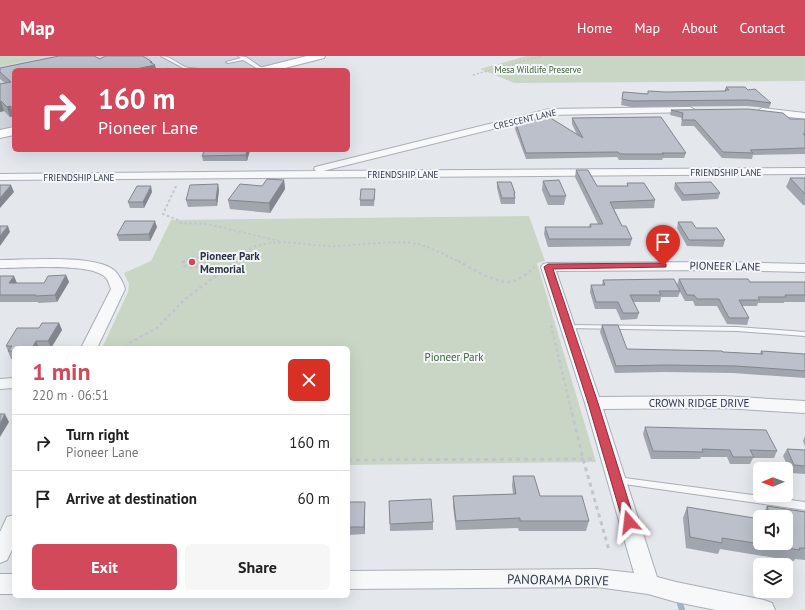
<!DOCTYPE html>
<meta charset="utf-8">
<style>
body{margin:0;font-family:"PT Sans",sans-serif;background:#f6f6f6;color:#222;height:100vh;display:flex;flex-direction:column;font-size:15px;white-space:nowrap}
*{box-sizing:border-box;margin:0}
p{font-size:13px;color:#767676}
.icon{flex:none;width:22px;height:22px;fill:none;stroke:currentColor;stroke-width:2;stroke-linecap:round;stroke-linejoin:round}
.map{position:relative;flex:1;overflow:hidden}
.details{position:absolute;left:12px;top:290px;width:338px;height:252px;display:flex;flex-direction:column;background:#fff;border-radius:6px;box-shadow:0 4px 16px #0002}
.details>*{flex:none}
.banner{position:absolute;left:12px;top:12px;width:338px;height:84px;border-radius:6px;box-shadow:0 4px 16px #0002;background:#d1495b;color:#fff;overflow:hidden}
.needle{width:26px;rotate:269deg}
.fabs{position:absolute;left:753px;top:406px;display:grid;gap:8px}
.fabs a{display:grid;place-items:center;width:40px;height:40px;border-radius:6px;background:#fff;box-shadow:0 4px 16px #0002;font-size:20px}
.pin{position:absolute;display:grid;place-items:center;width:34px;height:34px;color:#fff;margin:-41px -17px;border-radius:50% 50% 50% 0;rotate:-45deg;box-shadow:0 0 4px #0007}
.pin .icon{rotate:45deg}
.me{position:absolute;width:44px;margin:-22px;rotate:343deg;stroke-linejoin:round;filter:drop-shadow(0 0 3px #0008)}
.turn{display:flex;align-items:center;gap:14px;height:84px;padding:0 20px;font-size:18px}
.turn .icon{width:52px;height:52px;stroke-width:2.5}
.turn b{display:block;font-size:28px;line-height:34px}
.round{display:grid;place-items:center;flex:none;width:42px;height:42px;border-radius:6px;background:#f6f6f6}
.headline{display:flex;align-items:center;justify-content:space-between;height:68px;padding:0 20px}
h1{font-size:24px;font-weight:800;line-height:30px;color:#d1495b}
.cta{display:flex;gap:8px;margin-top:auto;padding:8px 20px}
.cta a{flex:1;height:46px;border-radius:6px;background:#d1495b;color:#fff;font-size:16px;font-weight:800;line-height:46px;text-align:center}
.cta a+a{background:#f6f6f6;color:#222}
ul{padding:0;list-style:none}
li{display:flex;align-items:center;gap:12px;height:56px;padding:0 20px;border-top:1px solid #e0e0e0}
li div{flex:1}
li b{display:block;font-size:15px}
li em{font-style:normal}
header{display:flex;align-items:center;gap:24px;box-sizing:border-box;height:56px;padding:0 20px;background:#d1495b;color:#fff}
header strong{font-size:19px}
nav{display:flex;gap:22px;margin-inline-start:auto;font-size:14px}
.map>svg:first-child{display:block}
.built{fill:#d2d6de}
.green{fill:#c9d6c5}
.lines{fill:none;stroke-linecap:round;stroke-linejoin:round}
.stream{stroke:#9fb4cc;stroke-width:6}
.lane-casing{stroke:#a9aeb7;stroke-width:2}
.street-casing{stroke:#a9aeb7;stroke-width:2}
.secondary-casing{stroke:#a9aeb7;stroke-width:2}
.path-far3{stroke:#c2c5cb;stroke-width:1.5;stroke-dasharray:2 2;stroke-linecap:butt}
.path-far2{stroke:#c2c5cb;stroke-width:2;stroke-dasharray:2.5 2.5;stroke-linecap:butt}
.path-far1{stroke:#c2c5cb;stroke-width:2.5;stroke-dasharray:3 3;stroke-linecap:butt}
.path{stroke:#c2c5cb;stroke-width:3;stroke-dasharray:4 4;stroke-linecap:butt}
.lane{fill:#f7f8fa;fill-rule:evenodd}
.street{fill:#f7f8fa;fill-rule:evenodd}
.secondary{fill:#fff;fill-rule:evenodd}
.wall{fill:#a1a5ae}
.shaded-wall{fill:#83868d}
.building{fill:#bbc0ca;stroke:#83868d}
.route{fill:#d1495b;stroke:#882f3b}
.poi-dot{fill:#d1495b;stroke:#f4f6f9;stroke-width:1.5}
.labels{text-anchor:middle;dominant-baseline:central;stroke-width:4;stroke-linejoin:round;paint-order:stroke}
.far-park-label{font-size:9px;fill:#3f6138;stroke:#f4f6f9}
.far-street-label{font-size:9px;fill:#2b3445;stroke:#f4f6f9}
.poi-label{font-size:11px;font-weight:bold;fill:#2b3445;stroke:#f4f6f9;text-anchor:start}
.street-label{font-size:11px;fill:#2b3445;stroke:#f4f6f9}
.park-label{font-size:11px;fill:#3f6138;stroke:#f4f6f9}
.near-street-label{font-size:13px;fill:#2b3445;stroke:#f4f6f9}
</style>
<header>
<strong>Map</strong>
<nav><a>Home</a><a>Map</a><a>About</a><a>Contact</a></nav>
</header>
<div class="map">
<svg width="805" height="554" viewBox="0 0 805 554">
<rect width="100%" height="100%" fill="#e4e7ec"/>
<!-- built -->
<polygon class="built" points="0,0 312,0 254,14 14,14 14,72 0,76"/>
<!-- green -->
<g class="green">
<polygon points="0,0 46,0 0,10"/>
<polygon points="527,0 805,0 805,25 514,27 480,13"/>
<polygon points="529,160 545,205 537,207 596,406 348,409 348,292 102,292 128,236 129,228 124,217 151,205 171,164"/>
</g>
<g class="lines">
<!-- stream -->
<polyline class="stream" points="678,541 682,554"/>
<!-- lane casing -->
<g class="lane-casing">
<g id="lane">
<path d="M161,0C172,0 179,10 189,12C193,13 196,12 199,13L198,14H187Z"/>
<polygon points="238,0 246,1 265,14 260,14 243,4 228,7 226,6 241,2"/>
<polygon points="568,269 737,271 805,276 805,280 737,275 566,272 565,271 566,270"/>
<polygon points="617,421 805,446 805,454 617,427 614,426 613,424 614,422"/>
</g>
</g>
<!-- street casing -->
<g class="street-casing">
<g id="street">
<polygon points="690,51 695,54 693,56 549,59 323,115 805,112 805,118 0,124 0,118 316,115 314,113 315,111 549,53"/>
<polygon points="762,52 805,57 805,63 759,57 757,55"/>
<path d="M0,204C26,204 94,198 114,214C119,219 123,226 125,233L97,292H81L111,233C109,228 108,223 104,220C88,207 23,212 0,212Z"/>
<polygon points="725,206 805,208 805,216 725,214 556,215 599,341 723,340 805,345 805,357 723,352 603,353 657,521 676,526 764,544 772,547 775,554 716,554 676,546 648,538 597,531 348,533 348,515 597,513 634,517 585,347 541,211 543,208 548,207"/>
<polygon points="14,322 14,332 0,333 0,323"/>
<polygon points="14,459 14,490 7,504 0,507 0,476 7,461"/>
<rect x="0" y="518" width="14" height="20"/>
</g>
</g>
<!-- secondary casing -->
<g class="secondary-casing">
<g id="secondary">
<polygon points="307,0 325,0 324,2 277,14 257,14 259,12"/>
<polygon points="14,71 14,79 0,82 0,74"/>
</g>
</g>
<!-- path-far3 -->
<g class="path-far3">
<polyline points="142,1 148,0"/>
<polyline points="159,14 168,12"/>
<polyline points="473,19 541,0"/>
</g>
<!-- path-far2 -->
<g class="path-far2">
<polyline points="176,130 163,158 178,164 180,167 207,168 279,185"/>
<polyline points="183,206 191,201 202,202 204,206"/>
<path d="M234,206C240,202 246,194 253,191C285,181 302,190 332,190C358,190 394,183 418,188C433,192 447,200 460,206"/>
</g>
<!-- path-far1 -->
<g class="path-far1">
<polyline points="184,205 182,207 184,210 194,212 204,207 203,205"/>
<path d="M458,205C471,212 493,226 508,226C518,226 527,217 535,211"/>
<polyline points="203,208 221,217"/>
<polyline points="551,269 572,358"/>
<polyline points="126,292 131,286 157,272 185,243 236,205"/>
</g>
<!-- path -->
<g class="path">
<polyline points="572,357 583,403 609,494"/>
<polyline points="348,404 593,403"/>
</g>
<!-- lane -->
<use href="#lane" class="lane"/>
<!-- street -->
<use href="#street" class="street"/>
<!-- secondary -->
<use href="#secondary" class="secondary"/>
</g>
<!-- wall -->
<g class="wall">
<polygon points="100,3 153,8 155,9 156,14 14,14 14,60 10,61 4,55 0,56 0,28 5,27 0,23 0,12"/>
<polygon points="726,31 748,34 771,47 769,52 746,50 631,51 621,49 623,36 648,38 666,36 724,36"/>
<polygon points="671,54 790,63 805,63 805,98 753,99 752,103 722,102 694,70 681,70 682,62 670,59"/>
<polygon points="572,62 686,97 684,102 663,102 662,104 619,104 617,101 526,103 515,73 516,68 577,79 572,68"/>
<polygon points="250,94 247,105 203,105 202,100"/>
<polygon points="576,114 597,130 627,130 627,127 655,144 654,152 614,153 622,170 632,183 630,190 548,191 544,178 545,171 589,171 590,168 598,168 575,121"/>
<polygon points="790,122 805,122 805,149 803,149 786,131"/>
<polygon points="284,124 285,133 270,157 230,153 228,144 262,130"/>
<polygon points="543,125 566,140 564,149 548,149 542,134"/>
<polygon points="497,126 515,137 515,148 501,148 497,132"/>
<polygon points="675,127 720,137 718,143 682,145 674,133"/>
<polygon points="219,134 217,150 188,151 186,144"/>
<polygon points="152,136 144,152 130,152 128,146"/>
<polygon points="375,139 374,150 360,150 360,144"/>
<polygon points="678,166 725,184 723,191 687,190 677,172"/>
<polygon points="157,171 150,185 119,185 117,179"/>
<polygon points="66,219 69,226 57,246 38,247 38,246 0,246 0,220 16,227 44,227"/>
<polygon points="679,223 750,226 805,226 805,246 784,246 784,247 758,247 757,250 742,250 749,262 747,269 727,268 717,250 695,250 693,245 685,245 680,236 678,241 661,241 660,246 633,246 639,257 637,263 621,264 616,253 595,253 590,236 591,229 602,229 603,224 677,229"/>
<polygon points="59,267 62,274 51,292 14,292 14,303 11,303 6,290 39,272"/>
<polygon points="602,269 627,293 723,296 760,298 761,295 805,298 805,322 791,321 733,317 664,316 615,317 600,276"/>
<polygon points="645,371 777,395 774,402 753,402 750,408 730,408 727,401 701,401 700,403 651,403 643,378"/>
<polygon points="805,380 805,390 803,385"/>
<polygon points="787,393 805,394 805,418 791,417 783,400"/>
<polygon points="513,420 540,440 589,465 586,475 519,475 518,472 456,474 453,450 453,440 513,438 512,430"/>
<polygon points="389,445 433,466 433,474 390,475"/>
<polygon points="348,446 365,453 365,478 348,479"/>
<polygon points="767,450 805,456 805,504 795,503 794,505 720,493 718,498 686,492 683,462 687,451 760,487 786,461 762,461"/>
</g>
<!-- shaded-wall -->
<g class="shaded-wall">
<polygon points="150,6 152,6 153,9 155,9 156,14 131,14"/>
<polygon points="1,45 4,55 0,56 0,46"/>
<polygon points="10,50 14,60 10,61 7,51"/>
<polygon points="247,94 250,94 247,105 246,99"/>
<polygon points="284,124 285,133 270,157 269,147"/>
<polygon points="218,128 219,134 217,150 216,144"/>
<polygon points="11,129 14,136 0,152 0,142"/>
<polygon points="151,130 152,136 144,152 143,146"/>
<polygon points="155,165 157,171 150,185 149,178"/>
<polygon points="8,170 10,176 0,190 0,180"/>
<polygon points="66,219 69,226 57,246 55,239"/>
<polygon points="14,220 17,227 12,234 9,227"/>
<polygon points="59,267 62,274 51,292 48,285"/>
<polygon points="36,285 39,292 32,292"/>
<polygon points="5,358 9,366 0,381 0,368"/>
<polygon points="365,446 365,478 364,471"/>
</g>
<!-- building -->
<g class="building">
<polygon points="59,0 94,0 100,3 105,0 143,0 152,6 150,6 155,9 131,14 14,14 14,52 13,52 10,50 7,51 1,45 0,46 0,28 11,26 0,16 0,12"/>
<polygon points="726,31 745,31 748,34 755,33 771,47 748,44 632,45 622,43 623,36 648,38 648,35 666,36 726,35 725,34 729,34"/>
<polygon points="748,53 783,57 790,63 805,63 805,78 803,78 805,80 805,92 750,94 753,97 723,96 695,64 682,64 683,57 671,54"/>
<polygon points="549,61 583,82 572,62 661,61 686,97 662,97 664,98 620,98 618,96 526,97 516,68"/>
<polygon points="205,94 247,94 246,99 202,100"/>
<polygon points="576,114 588,114 597,130 628,130 627,127 644,127 655,144 610,146 622,170 626,170 632,183 549,183 545,171 591,171 590,168 603,168"/>
<polygon points="790,122 805,122 805,138"/>
<polygon points="267,123 284,124 269,147 228,144 240,128 262,130"/>
<polygon points="559,124 566,140 550,140 543,125"/>
<polygon points="497,126 511,126 515,137 514,137 515,142 502,142"/>
<polygon points="711,126 720,137 684,139 675,127"/>
<polygon points="218,128 216,144 186,144 190,129"/>
<polygon points="0,129 11,129 0,142"/>
<polygon points="137,130 151,130 143,146 128,146"/>
<polygon points="361,133 375,133 374,144 360,144"/>
<polygon points="125,165 155,165 149,178 117,179"/>
<polygon points="678,166 692,166 696,172 717,172 725,184 689,184"/>
<polygon points="0,170 8,170 0,180"/>
<polygon points="66,219 55,239 36,240 36,239 0,239 0,220 14,220 9,227 44,227 48,220"/>
<polygon points="674,223 680,235 659,235 661,239 630,239 639,257 623,257 618,246 596,246 591,229 605,229 603,224"/>
<polygon points="679,223 748,223 750,226 805,226 805,239 785,239 786,241 758,241 760,244 739,244 749,262 729,262 719,243 697,243 694,239 687,239"/>
<polygon points="42,267 59,267 48,285 36,285 32,292 14,292 14,295 8,295 12,290 6,290 17,272 39,272"/>
<polygon points="602,269 618,269 627,293 722,295 723,296 763,298 761,295 805,298 805,315 794,314 736,310 666,309 616,310"/>
<polygon points="0,358 5,358 0,368"/>
<polygon points="645,371 766,374 777,395 750,394 754,401 733,401 730,394 702,393 703,396 653,395"/>
<polygon points="787,393 805,394 805,410 794,409"/>
<polygon points="513,420 534,420 540,440 582,440 589,465 520,465 520,462 456,465 453,440 516,438"/>
<polygon points="431,443 433,466 390,468 389,445"/>
<polygon points="348,446 365,446 364,471 348,471"/>
<polygon points="767,450 805,456 805,492 799,492 800,494 722,482 722,487 690,481 687,451 760,463 760,487 786,487 786,461 770,461"/>
</g>
<!-- route -->
<polygon class="route" points="663,207 666,208 666,211 553,213 598,347 635,466 633,469 629,470 625,469 623,466 588,347 544,211 548,208"/>
<!-- markers -->
<circle class="poi-dot" cx="192" cy="206" r="4"/>
<g class="labels">
<!-- far-park labels -->
<g class="far-park-label">
<text x="538" y="13">Mesa Wildlife Preserve</text>
</g>
<!-- far-street labels -->
<g class="far-street-label">
<text transform="translate(525 63) rotate(-13)">CRESCENT LANE</text>
<text x="726" y="116">FRIENDSHIP LANE</text>
<text x="403" y="118">FRIENDSHIP LANE</text>
<text x="79" y="121">FRIENDSHIP LANE</text>
</g>
<!-- poi labels -->
<g class="poi-label">
<text x="200" y="200">Pioneer Park<tspan x="200" dy="13">Memorial</tspan></text>
</g>
<!-- street labels -->
<g class="street-label">
<text transform="translate(725 210) rotate(1)">PIONEER LANE</text>
<text x="699" y="347">CROWN RIDGE DRIVE</text>
</g>
<!-- park labels -->
<g class="park-label">
<text x="454" y="301">Pioneer Park</text>
</g>
<!-- near-street labels -->
<g class="near-street-label">
<text transform="translate(558 524) rotate(1)">PANORAMA DRIVE</text>
</g>
</g>
</svg>
<div class="fabs">
<a><svg class="needle" viewBox="-14 -14 28 28"><path d="M0-13l5 13h-10z" fill="#e53935"/><path d="M0 13l5-13h-10z" fill="#767676"/></svg></a>
<a><svg class="icon" aria-label="sound" viewBox="0 0 24 24"><path d="M4 9h4l5-4v14l-5-4H4zM17 9q2 3 0 6"/></svg></a>
<a><svg class="icon" aria-label="layers" viewBox="0 0 24 24"><path d="M12 4l9 5-9 5-9-5zM3 14l9 5 9-5"/></svg></a>
</div>
<div class="pin" style="left:663px;top:210px;background:#d93025"><svg class="icon" aria-label="arrive" viewBox="0 0 24 24"><path d="M6 21V4h12l-3 4 3 4H6"/></svg></div>
<svg class="me" style="left:629px;top:466px" viewBox="-20 -20 40 40"><path d="M0-17L14 15 0 8-14 15z" fill="#d1495b" stroke="#fff" stroke-width="4"/></svg>
<div class="banner">
<div class="turn"><svg class="icon" aria-label="right" viewBox="0 0 24 24"><path d="M7 20v-9h11M14 6l5 5-5 5"/></svg><div><b>160 m</b>Pioneer Lane</div></div>
</div>
<section class="details">
<div class="headline"><div><h1>1 min</h1><p>220 m · 06:51</p></div><a class="round" style="background:#d93025;color:#fff"><svg class="icon" aria-label="close" viewBox="0 0 24 24"><path d="M6 6l12 12M18 6L6 18"/></svg></a></div>
<ul>
<li><svg class="icon" aria-label="right" viewBox="0 0 24 24"><path d="M7 20v-9h11M14 6l5 5-5 5"/></svg><div><b>Turn right</b><p>Pioneer Lane</p></div><em>160 m</em></li>
<li><svg class="icon" aria-label="arrive" viewBox="0 0 24 24"><path d="M6 21V4h12l-3 4 3 4H6"/></svg><div><b>Arrive at destination</b></div><em>60 m</em></li>
</ul>
<div class="cta"><a>Exit</a><a>Share</a></div>
</section>
</div>
